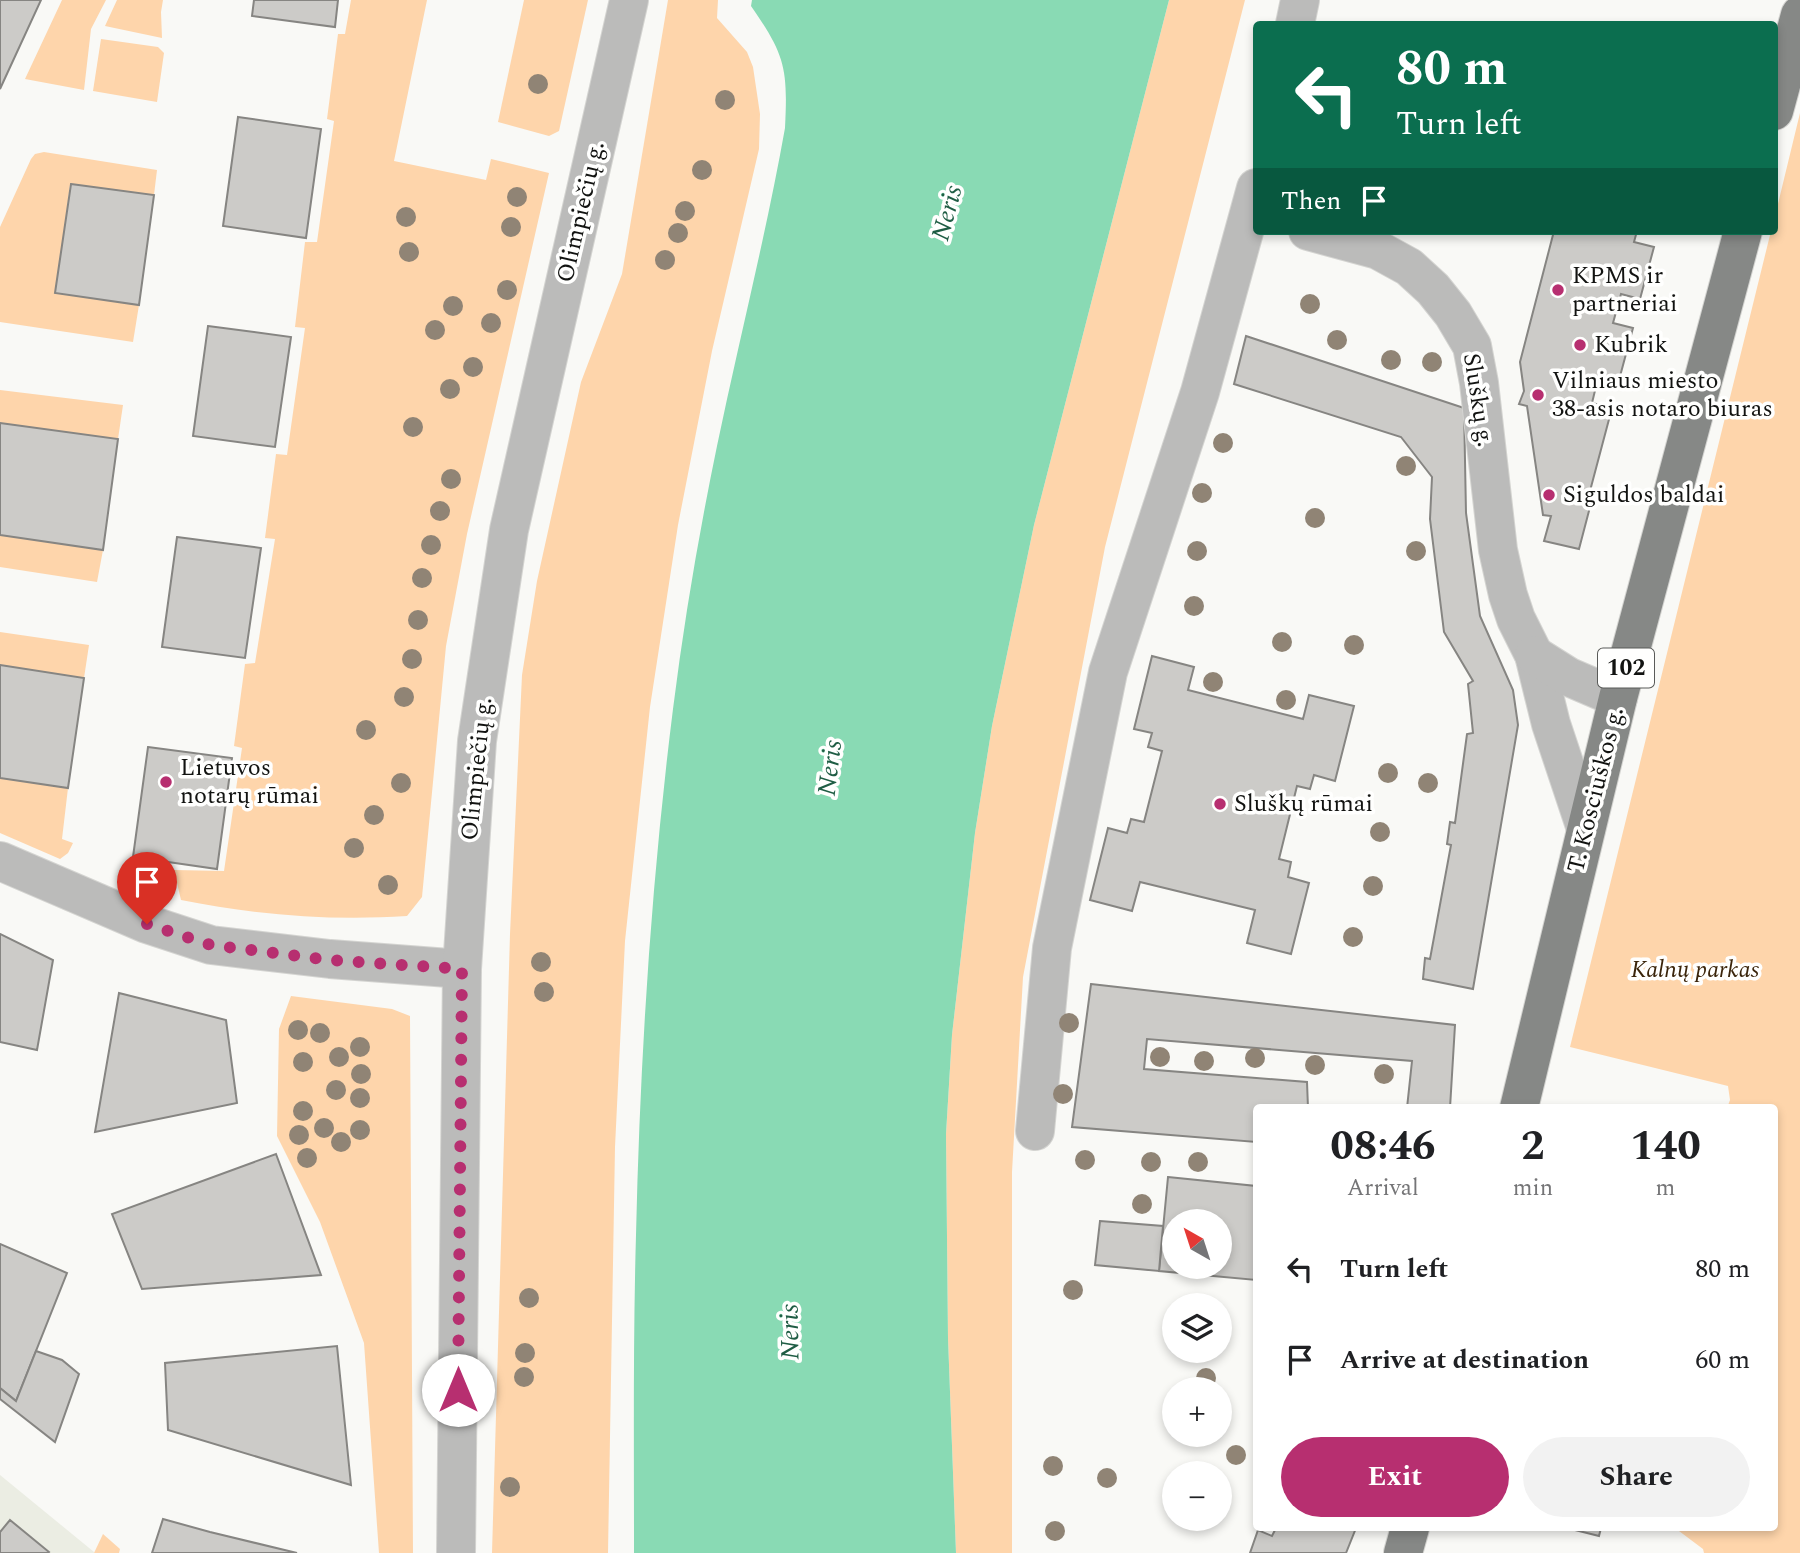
<!DOCTYPE html>
<meta charset="utf-8">
<style>
body{margin:0;font-family:Spectral,serif;background:#f2f2f2;color:#202124;height:100vh;display:flex;flex-direction:column;font-size:26px;white-space:nowrap}
*{box-sizing:border-box;margin:0}
p{font-size:23px;color:#757577}
.icon{flex:none;width:38px;height:38px;fill:none;stroke:currentColor;stroke-width:2;stroke-linecap:round;stroke-linejoin:round}
.map{position:relative;flex:1;overflow:hidden}
.side{position:absolute;left:1253px;top:1104px;width:525px;height:427px;display:flex;flex-direction:column;background:#fff;border-radius:7px;box-shadow:0 4px 10px #0003}
.side>*{flex:none}
.banner{position:absolute;left:1253px;top:21px;width:525px;height:214px;border-radius:7px;box-shadow:0 4px 10px #0003;background:#0b6e4f;color:#fff;overflow:hidden}
.needle{width:46px;rotate:321deg}
.buttons{position:absolute;left:1162px;top:1209px;display:grid;gap:14px}
.buttons a{display:grid;place-items:center;width:70px;height:70px;border-radius:50%;background:#fff;box-shadow:0 4px 10px #0003;font-size:35px}
.pin{position:absolute;display:grid;place-items:center;width:60px;height:60px;color:#fff;margin:-72px -30px;border-radius:50% 50% 50% 0;rotate:-45deg;box-shadow:0 0 7px #0007}
.pin .icon{rotate:45deg}
.me{position:absolute;width:77px;margin:-38px;rotate:0deg;stroke-linejoin:round;filter:drop-shadow(0 0 5px #0008)}
.turn{display:flex;align-items:center;gap:24px;height:147px;padding:0 28px;font-size:32px}
.turn .icon{width:91px;height:91px;stroke-width:2.5}
.turn b{display:block;font-size:49px;line-height:60px}
.then{display:flex;align-items:center;height:66px;padding:0 28px;background:#0003;gap:14px;font-size:26px}
.eta{display:flex;justify-content:space-evenly;align-items:center;height:119px;text-align:center}
.eta b{font-size:42px;font-weight:700;line-height:49px}
.button{display:flex;gap:14px;margin-top:auto;padding:14px 28px}
.button a{flex:1;height:80px;border-radius:42px;background:#b72f70;color:#fff;font-size:28px;font-weight:700;line-height:80px;text-align:center}
.button a+a{background:#f2f2f2;color:#202124}
ul{padding:0;list-style:none}
li{display:flex;align-items:center;gap:21px;height:91px;padding:0 28px}
li div{flex:1}
li b{display:block;font-size:26px}
li em{font-style:normal}
.map>svg:first-child{display:block}
.built{fill:#ebede3}
.green{fill:#fed5ab}
.water{fill:#89dab4}
.building{fill:#cccbc8;stroke:#868582;stroke-width:2;fill-rule:evenodd}
.lines{fill:none;stroke-linecap:round;stroke-linejoin:round}
.minor-casing{stroke:#d4d4d1;stroke-width:40}
.major-casing{stroke:#d4d4d1;stroke-width:40}
.minor{stroke:#bbbbba;stroke-width:38}
.major{stroke:#868886;stroke-width:38}
.tree{fill:#908475}
.route{stroke:#b72f70;stroke-width:12;stroke-dasharray:0 21.6}
.poi-dot{fill:#b72f70;stroke:#fffffe;stroke-width:2.5}
.labels{text-anchor:middle;dominant-baseline:central;stroke-width:7;stroke-linejoin:round;paint-order:stroke}
.shield{fill:#fffffe;stroke:#595a58;stroke-width:2}
.shield-label{font-size:23px;font-weight:bold;fill:#121311}
.street-label{font-size:24px;fill:#121311;stroke:#fffffe}
.poi-label{font-size:24px;fill:#121311;stroke:#fffffe;text-anchor:start}
.park-label{font-size:24px;font-style:italic;fill:#3b250b;stroke:#fffffe}
.water-label{font-size:26px;font-style:italic;fill:#1f5d44;stroke:#fffffe}
</style>
<div class="map">
<svg width="1800" height="1553" viewBox="0 0 1800 1553">
<rect width="100%" height="100%" fill="#f9f9f6"/>
<!-- built -->
<polygon class="built" points="0,1475 94,1552 94,1553 0,1553"/>
<!-- green -->
<g class="green">
<polygon points="62,0 106,0 91,29 84,90 25,79"/>
<polygon points="117,0 163,0 161,12 162,38 105,26"/>
<path d="M351,0H427L394,161L486,180L491,159L549,173L467,534L446,646L422,897L407,916C330,921 256,915 181,900L174,870L224,871L242,748L234,746L245,664L255,663L275,539L265,538L276,454L287,455L305,328L295,327L305,242H317L334,121L327,119L338,34H345Z"/>
<polygon points="524,0 588,0 559,131 549,136 498,122"/>
<polygon points="668,0 718,0 717,18 747,52 753,67 760,114 759,149 712,351 678,525 650,707 625,941 615,1147 608,1553 492,1553 510,934 522,675 537,581 581,382 622,274"/>
<polygon points="1169,0 1245,0 1105,547 1023,977 1012,1172 1012,1553 956,1553 948,1338 946,1134 952,1035 975,833 992,726 1034,525"/>
<polygon points="101,39 158,47 164,53 157,102 93,91"/>
<polygon points="1800,113 1800,1553 1704,1553 1703,1549 1675,1528 1774,1528 1774,1108 1727,1108 1730,1100 1728,1086 1570,1047 1771,231 1774,231 1775,216"/>
<polygon points="44,152 157,170 154,195 70,185 56,293 139,305 133,342 0,322 0,227 31,159 35,154"/>
<polygon points="0,390 123,405 118,439 0,423"/>
<polygon points="0,535 103,550 97,582 0,567"/>
<polygon points="0,632 89,645 84,678 0,665"/>
<polygon points="0,778 68,788 62,839 73,843 68,853 60,859 0,833"/>
<polygon points="291,996 392,1009 410,1016 413,1553 379,1553 364,1343 320,1222 277,1136 279,1029"/>
<polygon points="103,1534 120,1549 119,1553 94,1553"/>
</g>
<!-- water -->
<path class="water" d="M752,0H1169L1034,525L992,726L975,833L952,1035L946,1134L948,1338L956,1553H634C634,1447 633,1341 636,1235C640,1060 651,884 673,709C684,621 699,533 717,446C739,340 766,235 785,128C788,68 785,55 751,6Z"/>
<!-- building -->
<g class="building">
<polygon points="0,0 41,0 0,89"/>
<polygon points="254,0 338,0 335,27 252,16"/>
<polygon points="238,117 321,129 306,238 223,226"/>
<polygon points="71,184 154,195 139,305 55,293"/>
<polygon points="1554,231 1637,231 1634,242 1654,247 1640,299 1621,294 1613,323 1633,328 1619,380 1599,374 1592,403 1612,408 1586,506 1590,507 1579,549 1544,541 1551,516 1543,515 1527,406 1519,404 1524,391 1520,362"/>
<polygon points="208,326 291,337 275,447 193,436"/>
<polygon points="1246,336 1464,408 1466,513 1480,616 1513,690 1518,725 1473,989 1423,979 1425,958 1430,959 1451,845 1447,844 1450,822 1455,823 1467,734 1473,733 1468,684 1473,681 1444,632 1430,519 1432,477 1401,437 1234,384"/>
<polygon points="0,423 118,439 103,550 0,535"/>
<polygon points="177,537 261,548 245,658 162,647"/>
<polygon points="1152,656 1194,667 1188,690 1303,719 1309,695 1354,706 1335,781 1314,775 1310,789 1297,786 1279,859 1291,862 1288,877 1309,883 1291,954 1247,943 1255,910 1140,882 1132,911 1090,900 1108,828 1127,833 1131,819 1144,822 1162,751 1148,747 1152,733 1134,729"/>
<polygon points="0,665 84,678 68,788 0,778"/>
<polygon points="148,747 232,758 217,869 133,857"/>
<polygon points="0,934 53,960 37,1050 0,1042"/>
<polygon points="1091,984 1455,1025 1450,1108 1407,1108 1412,1061 1147,1039 1144,1069 1307,1082 1308,1108 1256,1108 1256,1142 1072,1127"/>
<polygon points="119,993 226,1020 237,1103 95,1132"/>
<polygon points="276,1154 321,1275 142,1289 112,1214"/>
<path d="M1168,1177L1256,1186V1280L1159,1271ZM1174,1222H1220V1267H1174Z"/>
<polygon points="1100,1221 1163,1226 1159,1271 1095,1265"/>
<polygon points="0,1244 67,1273 16,1401 0,1388"/>
<polygon points="337,1346 351,1485 168,1430 165,1363"/>
<polygon points="36,1351 62,1360 79,1374 55,1442 0,1399 0,1388 16,1401"/>
<polygon points="163,1519 210,1532 297,1553 152,1553"/>
<polygon points="10,1520 49,1552 48,1553 0,1553 0,1532"/>
<polygon points="1276,1528 1356,1528 1346,1553 1250,1553 1258,1530 1272,1536"/>
<polygon points="1567,1528 1601,1528 1599,1536"/>
</g>
<g class="lines">
<!-- minor casing -->
<g class="minor-casing">
<g id="minor">
<polyline points="1295,24 1300,0"/>
<polyline points="1308,231 1378,250 1409,267 1433,289 1453,314 1472,346 1479,383 1498,550 1508,595 1516,619 1534,655 1551,724 1586,829"/>
<polyline points="1534,655 1569,677 1618,698"/>
<polyline points="0,861 147,924 211,945 330,959 462,969"/>
<polyline points="1035,1131 1052,948 1108,672 1200,392 1256,188"/>
<polyline points="456,1553 462,969 477,741 509,530 629,0"/>
</g>
</g>
<!-- major casing -->
<g class="major-casing">
<g id="major">
<polyline points="1774,111 1800,15"/>
<polyline points="1519,1108 1618,698 1743,231"/>
<polyline points="1403,1553 1410,1528"/>
</g>
</g>
<!-- minor -->
<use href="#minor" class="minor"/>
<!-- major -->
<use href="#major" class="major"/>
</g>
<!-- trees -->
<g class="tree">
<circle cx="538" cy="84" r="10"/>
<circle cx="725" cy="100" r="10"/>
<circle cx="702" cy="170" r="10"/>
<circle cx="517" cy="197" r="10"/>
<circle cx="685" cy="211" r="10"/>
<circle cx="406" cy="217" r="10"/>
<circle cx="511" cy="227" r="10"/>
<circle cx="678" cy="233" r="10"/>
<circle cx="409" cy="252" r="10"/>
<circle cx="665" cy="260" r="10"/>
<circle cx="507" cy="290" r="10"/>
<circle cx="1310" cy="304" r="10"/>
<circle cx="453" cy="306" r="10"/>
<circle cx="491" cy="323" r="10"/>
<circle cx="435" cy="330" r="10"/>
<circle cx="1337" cy="340" r="10"/>
<circle cx="1391" cy="360" r="10"/>
<circle cx="1432" cy="362" r="10"/>
<circle cx="473" cy="367" r="10"/>
<circle cx="450" cy="389" r="10"/>
<circle cx="413" cy="427" r="10"/>
<circle cx="1223" cy="443" r="10"/>
<circle cx="1406" cy="466" r="10"/>
<circle cx="451" cy="479" r="10"/>
<circle cx="1202" cy="493" r="10"/>
<circle cx="440" cy="511" r="10"/>
<circle cx="1315" cy="518" r="10"/>
<circle cx="431" cy="545" r="10"/>
<circle cx="1197" cy="551" r="10"/>
<circle cx="1416" cy="551" r="10"/>
<circle cx="422" cy="578" r="10"/>
<circle cx="1194" cy="606" r="10"/>
<circle cx="418" cy="620" r="10"/>
<circle cx="1282" cy="642" r="10"/>
<circle cx="1354" cy="645" r="10"/>
<circle cx="412" cy="659" r="10"/>
<circle cx="1213" cy="682" r="10"/>
<circle cx="404" cy="697" r="10"/>
<circle cx="1286" cy="700" r="10"/>
<circle cx="366" cy="730" r="10"/>
<circle cx="1388" cy="773" r="10"/>
<circle cx="401" cy="783" r="10"/>
<circle cx="1428" cy="783" r="10"/>
<circle cx="374" cy="815" r="10"/>
<circle cx="1380" cy="832" r="10"/>
<circle cx="354" cy="848" r="10"/>
<circle cx="388" cy="885" r="10"/>
<circle cx="1373" cy="886" r="10"/>
<circle cx="1353" cy="937" r="10"/>
<circle cx="541" cy="962" r="10"/>
<circle cx="544" cy="992" r="10"/>
<circle cx="1069" cy="1023" r="10"/>
<circle cx="298" cy="1030" r="10"/>
<circle cx="320" cy="1033" r="10"/>
<circle cx="360" cy="1047" r="10"/>
<circle cx="339" cy="1057" r="10"/>
<circle cx="1160" cy="1057" r="10"/>
<circle cx="1255" cy="1058" r="10"/>
<circle cx="1204" cy="1061" r="10"/>
<circle cx="303" cy="1062" r="10"/>
<circle cx="1315" cy="1065" r="10"/>
<circle cx="361" cy="1074" r="10"/>
<circle cx="1384" cy="1074" r="10"/>
<circle cx="336" cy="1090" r="10"/>
<circle cx="1063" cy="1094" r="10"/>
<circle cx="360" cy="1098" r="10"/>
<circle cx="303" cy="1111" r="10"/>
<circle cx="324" cy="1128" r="10"/>
<circle cx="360" cy="1130" r="10"/>
<circle cx="299" cy="1135" r="10"/>
<circle cx="341" cy="1142" r="10"/>
<circle cx="307" cy="1158" r="10"/>
<circle cx="1085" cy="1160" r="10"/>
<circle cx="1151" cy="1162" r="10"/>
<circle cx="1198" cy="1162" r="10"/>
<circle cx="1142" cy="1204" r="10"/>
<circle cx="1073" cy="1290" r="10"/>
<circle cx="529" cy="1298" r="10"/>
<circle cx="525" cy="1353" r="10"/>
<circle cx="524" cy="1377" r="10"/>
<circle cx="1206" cy="1378" r="10"/>
<circle cx="1236" cy="1455" r="10"/>
<circle cx="1053" cy="1466" r="10"/>
<circle cx="1107" cy="1478" r="10"/>
<circle cx="510" cy="1487" r="10"/>
<circle cx="1055" cy="1531" r="10"/>
</g>
<g class="lines">
<!-- route -->
<polyline class="route" points="147,924 211,945 330,960 462,969 458,1390"/>
</g>
<!-- markers -->
<g class="poi-dot">
<circle cx="1558" cy="290" r="7"/>
<circle cx="1580" cy="345" r="7"/>
<circle cx="1538" cy="395" r="7"/>
<circle cx="1549" cy="495" r="7"/>
<circle cx="166" cy="782" r="7"/>
<circle cx="1220" cy="804" r="7"/>
</g>
<g class="labels">
<!-- shield labels -->
<rect class="shield" x="1598" y="648.5" width="56" height="39" rx="5"/>
<g class="shield-label">
<text x="1626" y="668">102</text>
</g>
<!-- street labels -->
<g class="street-label">
<text transform="translate(581 212) rotate(-77)">Olimpiečių g.</text>
<text transform="translate(1478 400) rotate(81)">Sluškų g.</text>
<text transform="translate(477 769) rotate(-84)">Olimpiečių g.</text>
<text transform="translate(1596 790) rotate(-76)">T. Kosciuškos g.</text>
</g>
<!-- poi labels -->
<g class="poi-label">
<text x="1572" y="276">KPMS ir<tspan x="1572" dy="28">partneriai</tspan></text>
<text x="1594" y="345">Kubrik</text>
<text x="1552" y="381">Vilniaus miesto<tspan x="1552" dy="28">38-asis notaro biuras</tspan></text>
<text x="1563" y="495">Siguldos baldai</text>
<text x="180" y="768">Lietuvos<tspan x="180" dy="28">notarų rūmai</tspan></text>
<text x="1234" y="804">Sluškų rūmai</text>
</g>
<!-- park labels -->
<g class="park-label">
<text x="1695" y="970">Kalnų parkas</text>
</g>
<!-- water labels -->
<g class="water-label">
<text transform="translate(947 213) rotate(-75)">Neris</text>
<text transform="translate(830 768) rotate(-83)">Neris</text>
<text transform="translate(790 1332) rotate(-91)">Neris</text>
</g>
</g>
</svg>
<div class="buttons">
<a><svg class="needle" viewBox="-14 -14 28 28"><path d="M0-13l5 13h-10z" fill="#e53935"/><path d="M0 13l5-13h-10z" fill="#757577"/></svg></a>
<a><svg class="icon" aria-label="layers" viewBox="0 0 24 24"><path d="M12 4l9 5-9 5-9-5zM3 14l9 5 9-5"/></svg></a>
<a>+</a>
<a>−</a>
</div>
<div class="pin" style="left:147px;top:924px;background:#d93025"><svg class="icon" aria-label="arrive" viewBox="0 0 24 24"><path d="M6 21V4h12l-3 4 3 4H6"/></svg></div>
<svg class="me" style="left:458px;top:1390px" viewBox="-20 -20 40 40"><circle r="19" fill="#fff"/><path d="M0-13L10 11 0 6-10 11z" fill="#b72f70"/></svg>
<div class="banner">
<div class="turn"><svg class="icon" aria-label="left" viewBox="0 0 24 24"><path d="M17 20v-9H6M10 6l-5 5 5 5"/></svg><div><b>80 m</b>Turn left</div></div>
<div class="then">Then<svg class="icon" aria-label="arrive" viewBox="0 0 24 24"><path d="M6 21V4h12l-3 4 3 4H6"/></svg></div>
</div>
<section class="side">
<div class="eta">
<div><b>08:46</b><p>Arrival</p></div>
<div><b>2</b><p>min</p></div>
<div><b>140</b><p>m</p></div>
</div>
<ul>
<li><svg class="icon" aria-label="left" viewBox="0 0 24 24"><path d="M17 20v-9H6M10 6l-5 5 5 5"/></svg><div><b>Turn left</b></div><em>80 m</em></li>
<li><svg class="icon" aria-label="arrive" viewBox="0 0 24 24"><path d="M6 21V4h12l-3 4 3 4H6"/></svg><div><b>Arrive at destination</b></div><em>60 m</em></li>
</ul>
<div class="button"><a>Exit</a><a>Share</a></div>
</section>
</div>
